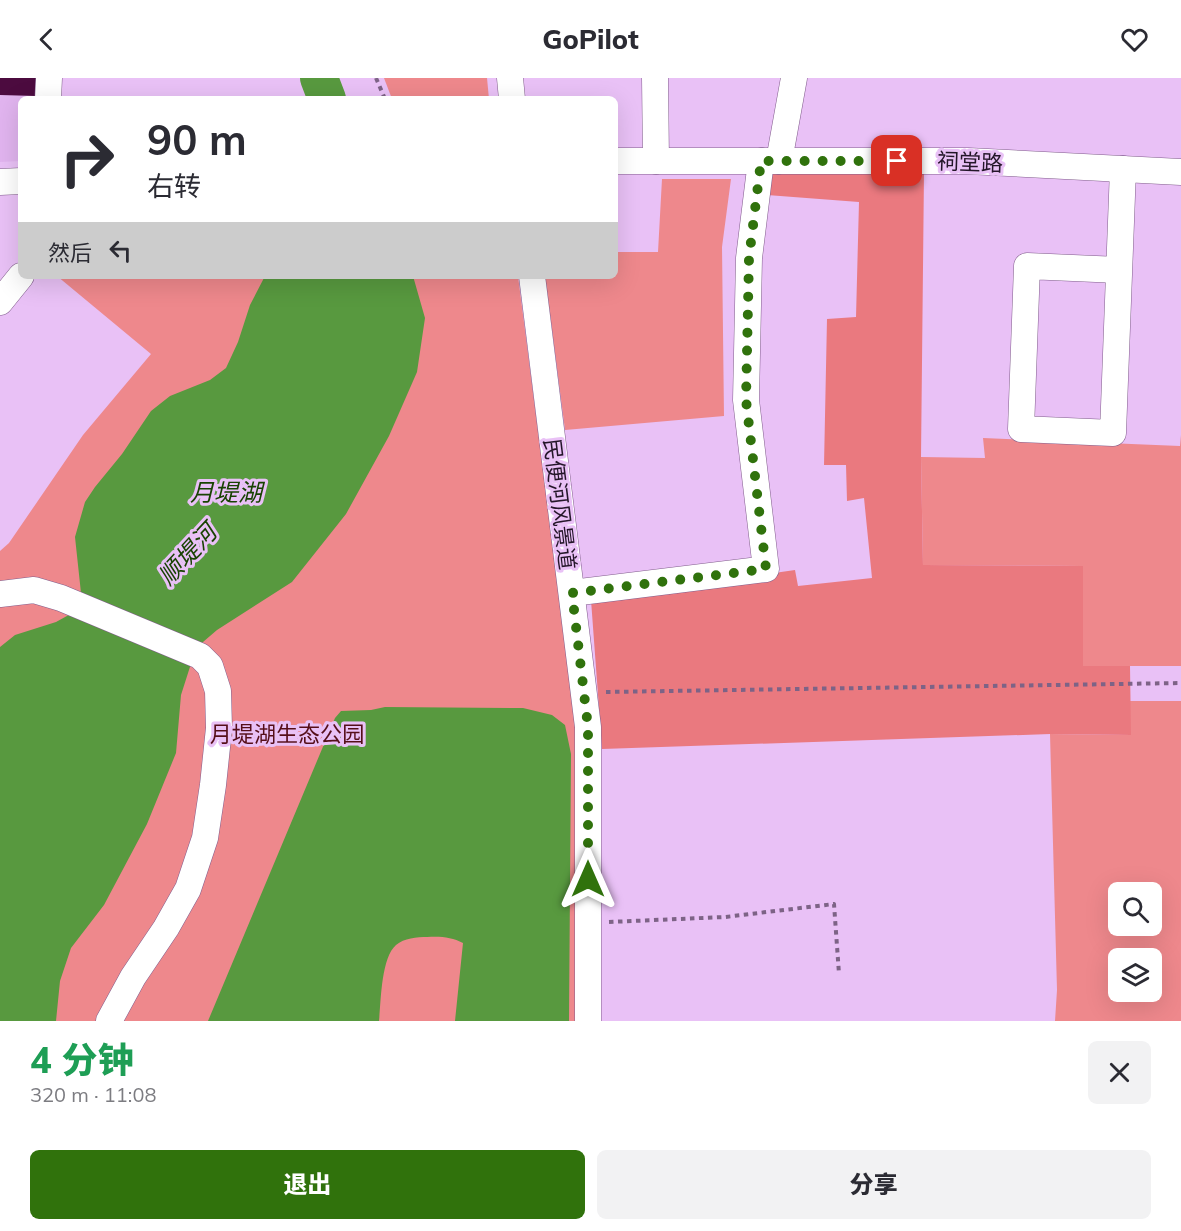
<!DOCTYPE html>
<html lang="zh">
<meta charset="utf-8">
<style>
body{margin:0;font-family:Mulish,"Noto Sans SC",sans-serif;background:#f2f2f3;color:#2b2b33;height:100vh;display:flex;flex-direction:column;font-size:22px;white-space:nowrap}
*{box-sizing:border-box;margin:0}
p{font-size:20px;color:#7c7c81}
.icon{flex:none;width:33px;height:33px;fill:none;stroke:currentColor;stroke-width:2;stroke-linecap:round;stroke-linejoin:round}
.map{position:relative;height:943px;overflow:hidden}
.panel{display:flex;flex-direction:column;background:#fff;flex:1}
.panel>*{flex:none}
.banner{position:absolute;left:18px;top:18px;width:600px;height:183px;border-radius:9px;box-shadow:0 6px 24px #0002;background:#fff;color:#2b2b33;overflow:hidden}
.fabs{position:absolute;left:1108px;top:804px;display:grid;gap:12px}
.fabs a{display:grid;place-items:center;width:54px;height:54px;border-radius:9px;background:#fff;box-shadow:0 6px 24px #0002;font-size:30px}
.pin{position:absolute;display:grid;place-items:center;width:51px;height:51px;color:#fff;margin:-26px;border-radius:12px;box-shadow:0 3px 9px #0006}
.me{position:absolute;width:66px;margin:-33px;rotate:0deg;stroke-linejoin:round;filter:drop-shadow(0 0 4px #0008)}
.turn{display:flex;align-items:center;gap:21px;height:126px;padding:0 30px;font-size:27px}
.turn .icon{width:78px;height:78px;stroke-width:2.5}
.turn b{display:block;font-size:42px;line-height:51px}
.then{display:flex;align-items:center;height:57px;padding:0 30px;background:#0003;gap:12px;font-size:22px}
.round{display:grid;place-items:center;flex:none;width:63px;height:63px;border-radius:9px;background:#f2f2f3}
.head{display:flex;align-items:center;justify-content:space-between;height:102px;padding:0 30px}
h1{font-size:36px;font-weight:800;line-height:45px;color:#1e9e55}
.primary-button{display:flex;gap:12px;margin-top:auto;padding:12px 30px}
.primary-button a{flex:1;height:69px;border-radius:9px;background:#30720c;color:#fff;font-size:24px;font-weight:800;line-height:69px;text-align:center}
.primary-button a+a{background:#f2f2f3;color:#2b2b33}
header{display:flex;justify-content:space-between;align-items:center;height:78px;padding:0 30px;background:#fff;font-size:27px;font-weight:800}
.map>svg:first-child{display:block}
.built{fill:#e1b4ef}
.green{fill:#ee888c;fill-rule:evenodd}
.forest{fill:#ea797f}
.water{fill:#58993f}
.lines{fill:none;stroke-linecap:round;stroke-linejoin:round}
.river{stroke:#58993f;stroke-width:38}
.building{fill:#4c0b3f}
.minor-casing{stroke:#815d8c;stroke-width:27}
.path{stroke:#7d6386;stroke-width:4;stroke-dasharray:4.5 4.5;stroke-linecap:butt}
.minor{stroke:#fff;stroke-width:26}
.route{stroke:#30720c;stroke-width:10;stroke-dasharray:0 18}
.labels{text-anchor:middle;dominant-baseline:central;stroke-width:6;stroke-linejoin:round;paint-order:stroke}
.street-label{font-size:22px;fill:#241629;stroke:#e9c1f6}
.park-label{font-size:22px;fill:#550e19;stroke:#e9c1f6}
.water-label{font-size:24px;font-style:italic;fill:#184302;stroke:#e9c1f6}
</style>
<header><svg class="icon" aria-label="back" viewBox="0 0 24 24"><path d="M15 5l-7 7 7 7"/></svg>GoPilot<svg class="icon" aria-label="heart" viewBox="0 0 24 24"><path d="M12 20l-8-8c-3-5 5-10 8-4 3-6 11-1 8 4z"/></svg></header>
<div class="map">
<svg width="1181" height="943" viewBox="0 0 1181 943">
<rect width="100%" height="100%" fill="#e9c1f6"/>
<!-- built -->
<polygon class="built" points="0,0 43,0 42,21 21,21 21,83 0,84"/>
<!-- green -->
<g class="green">
<polygon points="384,0 487,0 489,21 392,21"/>
<polygon points="662,101 731,101 722,169 724,338 565,352 545,198 615,198 615,174 658,174"/>
<polygon points="57,198 518,198 573,623 578,681 578,943 0,943 0,473 9,465 83,357 151,276"/>
<polygon points="1181,357 1181,588 1083,588 1083,488 923,487 921,379 985,380 983,360 1180,368"/>
<path d="M1130,623H1181V943H1055L1057,912L1050,656L1130,657ZM1119,814H1152V848H1119ZM1119,880H1152V914H1119Z"/>
</g>
<!-- forest -->
<polygon class="forest" points="924,94 921,379 923,487 1083,488 1083,588 1130,588 1131,657 1050,656 602,671 591,522 795,492 798,508 872,500 864,420 847,423 846,387 824,387 827,241 856,239 859,124 767,117 770,95"/>
<!-- water -->
<g class="water">
<polygon points="265,198 413,198 425,240 417,294 389,358 346,436 292,504 217,552 196,570 181,617 176,675 147,746 104,827 71,870 60,903 56,943 0,943 0,569 15,557 56,544 76,533 81,515 75,459 85,424 95,409 122,376 151,333 170,318 210,302 226,290 238,264 250,227"/>
<path d="M385,629L523,630L552,637L565,647L571,676L569,943H455L463,865C452,859 440,858 427,859C417,859 404,860 396,867C381,880 381,924 379,943H208L335,640L341,633L371,632Z"/>
</g>
<g class="lines">
<!-- river -->
<polyline class="river" points="319,0 327,21"/>
</g>
<!-- building -->
<polygon class="building" points="0,0 36,0 36,18 0,17"/>
<g class="lines">
<!-- minor casing -->
<g class="minor-casing">
<g id="minor">
<polyline points="510,0 512,21"/>
<polyline points="655,0 656,83"/>
<polyline points="48,21 49,0"/>
<polyline points="615,83 968,83 1181,94"/>
<polyline points="779,83 794,0"/>
<polyline points="0,104 21,103"/>
<polyline points="1119,192 1027,188 1021,351 1113,355 1123,91"/>
<polyline points="532,198 588,649 588,943"/>
<polyline points="0,224 21,198"/>
<polyline points="572,515 766,491 746,322 749,180 761,83"/>
<polyline points="0,516 34,512 61,520 200,578 210,588 218,613 219,650 213,707 205,760 188,811 166,850 133,899 109,943"/>
</g>
</g>
<!-- path -->
<g class="path">
<polyline points="376,0 385,21"/>
<polyline points="606,614 1181,605"/>
<polyline points="609,844 725,839 834,826 839,896"/>
</g>
<!-- minor -->
<use href="#minor" class="minor"/>
</g>
<g class="lines">
<!-- route -->
<polyline class="route" points="588,801 588,649 572,515 766,491 746,322 749,180 761,83 897,83"/>
</g>
<g class="labels">
<!-- street labels -->
<g class="street-label">
<text transform="translate(970 84) rotate(2)">祠堂路</text>
<text transform="translate(560 426) rotate(83)">民便河风景道</text>
</g>
<!-- park labels -->
<g class="park-label">
<text x="287" y="656">月堤湖生态公园</text>
</g>
<!-- water labels -->
<g class="water-label">
<text x="226" y="414">月堤湖</text>
<text transform="translate(187 476) rotate(-47)">顺堤河</text>
</g>
</g>
</svg>
<div class="fabs">
<a><svg class="icon" aria-label="search" viewBox="0 0 24 24"><circle cx="10" cy="10" r="6"/><path d="M15 15l6 6"/></svg></a>
<a><svg class="icon" aria-label="layers" viewBox="0 0 24 24"><path d="M12 4l9 5-9 5-9-5zM3 14l9 5 9-5"/></svg></a>
</div>
<div class="pin" style="left:897px;top:83px;background:#d93025"><svg class="icon" aria-label="arrive" viewBox="0 0 24 24"><path d="M6 21V4h12l-3 4 3 4H6"/></svg></div>
<svg class="me" style="left:588px;top:801px" viewBox="-20 -20 40 40"><path d="M0-17L14 15 0 8-14 15z" fill="#30720c" stroke="#fff" stroke-width="4"/></svg>
<div class="banner">
<div class="turn"><svg class="icon" aria-label="right" viewBox="0 0 24 24"><path d="M7 20v-9h11M14 6l5 5-5 5"/></svg><div><b>90 m</b>右转</div></div>
<div class="then">然后<svg class="icon" aria-label="left" viewBox="0 0 24 24"><path d="M17 20v-9H6M10 6l-5 5 5 5"/></svg></div>
</div>
</div>
<section class="panel">
<div class="head"><div><h1>4 分钟</h1><p>320 m · 11:08</p></div><a class="round"><svg class="icon" aria-label="close" viewBox="0 0 24 24"><path d="M6 6l12 12M18 6L6 18"/></svg></a></div>
<div class="primary-button"><a>退出</a><a>分享</a></div>
</section>
